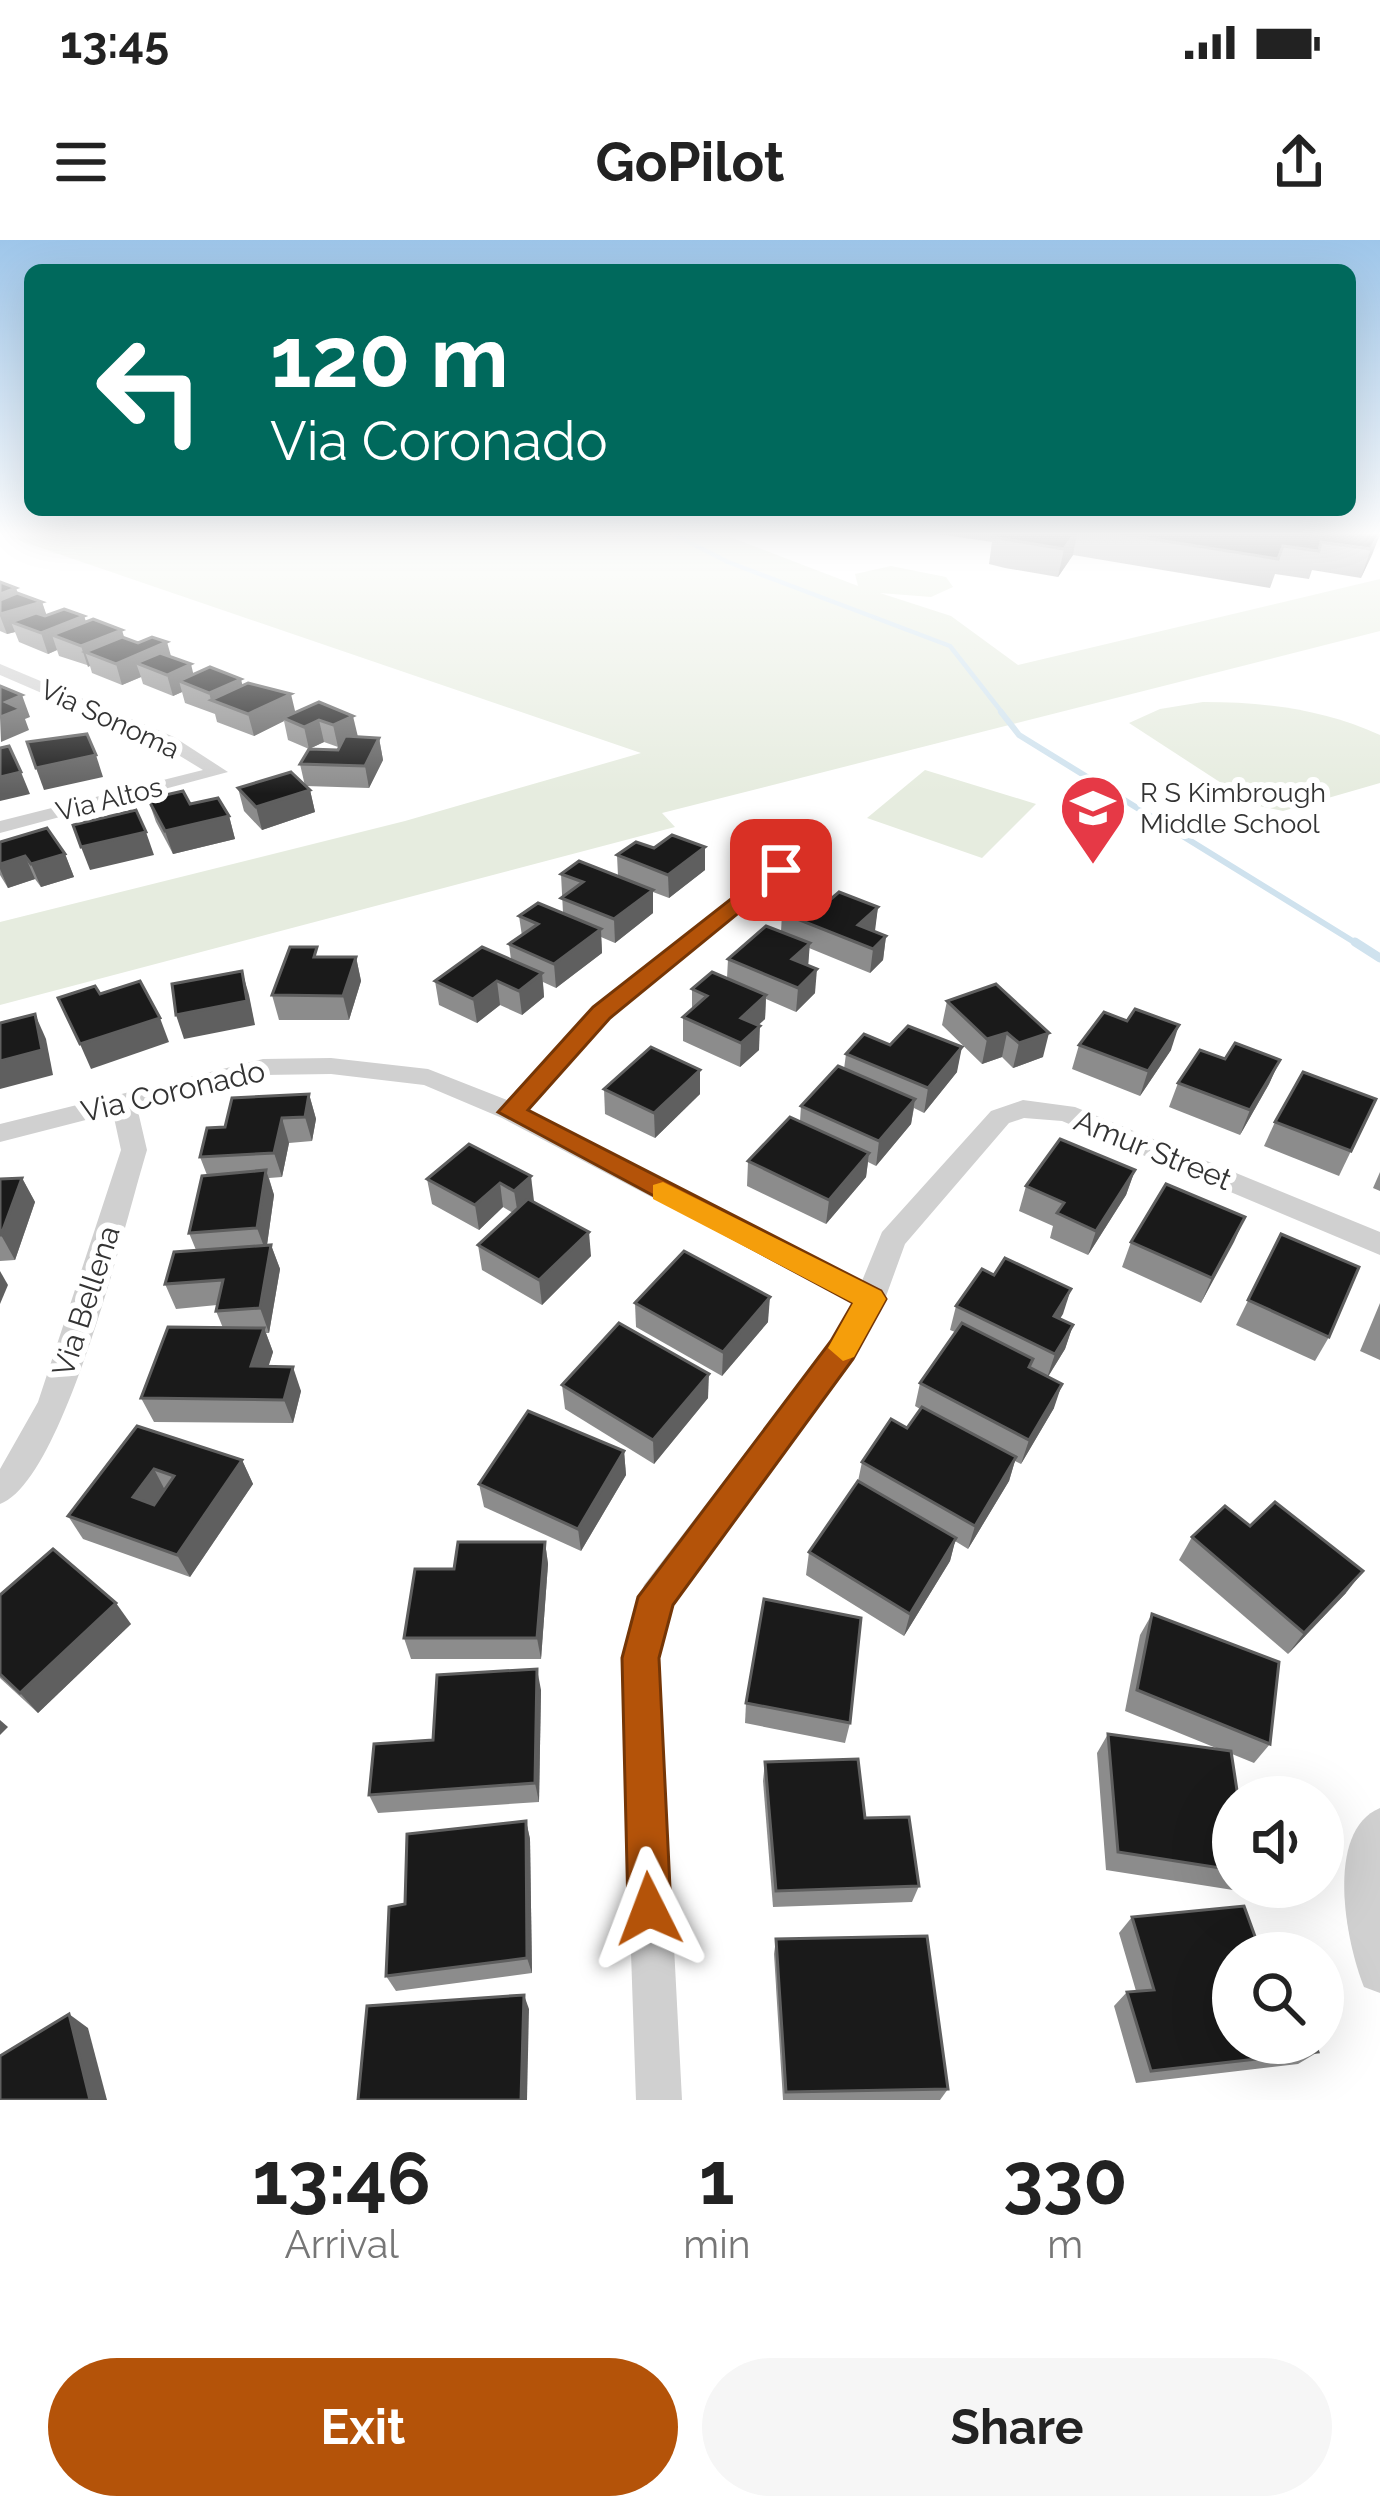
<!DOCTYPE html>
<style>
body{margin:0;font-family:Raleway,sans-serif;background:#f6f6f6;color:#222;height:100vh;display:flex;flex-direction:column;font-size:45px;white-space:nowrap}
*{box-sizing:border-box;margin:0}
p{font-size:39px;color:#767676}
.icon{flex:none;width:66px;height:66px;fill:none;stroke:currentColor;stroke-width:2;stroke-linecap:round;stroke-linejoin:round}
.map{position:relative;height:1860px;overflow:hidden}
.side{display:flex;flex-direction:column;background:#fff;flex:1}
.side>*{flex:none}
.banner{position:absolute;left:24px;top:24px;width:1332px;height:252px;border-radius:18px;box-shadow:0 12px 48px #0002;background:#00695c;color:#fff;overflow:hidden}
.tools{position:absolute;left:1212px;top:1536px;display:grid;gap:24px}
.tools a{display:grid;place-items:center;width:132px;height:132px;border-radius:50%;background:#fff;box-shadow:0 12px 48px #0002;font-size:60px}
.pin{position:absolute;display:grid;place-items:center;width:102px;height:102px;color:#fff;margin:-51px;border-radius:24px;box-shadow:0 6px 18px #0006}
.me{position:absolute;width:132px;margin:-66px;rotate:357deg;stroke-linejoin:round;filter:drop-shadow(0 0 9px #0008)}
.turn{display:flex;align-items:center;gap:42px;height:252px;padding:0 48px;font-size:54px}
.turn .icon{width:156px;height:156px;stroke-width:2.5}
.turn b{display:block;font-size:84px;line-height:102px}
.eta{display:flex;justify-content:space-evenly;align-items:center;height:204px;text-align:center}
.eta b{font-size:72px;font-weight:700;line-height:84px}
.action{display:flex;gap:24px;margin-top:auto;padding:24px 48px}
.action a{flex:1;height:138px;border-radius:72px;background:#b45309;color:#fff;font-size:48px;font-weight:700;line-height:138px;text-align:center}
.action a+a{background:#f6f6f6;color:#222}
.status{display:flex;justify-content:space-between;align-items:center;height:84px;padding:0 60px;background:#fff;direction:ltr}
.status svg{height:33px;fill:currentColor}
header{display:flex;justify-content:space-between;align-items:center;height:156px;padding:0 48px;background:#fff;font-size:54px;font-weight:700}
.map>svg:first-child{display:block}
.green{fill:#e6ecdf}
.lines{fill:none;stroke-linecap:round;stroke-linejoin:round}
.stream-far2{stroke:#cfe2ee;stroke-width:4.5}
.stream-far1{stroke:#cfe2ee;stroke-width:6}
.stream{stroke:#cfe2ee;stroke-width:9}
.street{fill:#d0d0d0;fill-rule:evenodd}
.wall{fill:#8c8c8c;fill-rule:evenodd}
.shaded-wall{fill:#5f5f5f}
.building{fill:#1a1a1a;stroke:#5f5f5f;stroke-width:3;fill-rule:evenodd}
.route{fill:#b45309;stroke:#753606;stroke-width:3}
.slow{fill:#f59e0b}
.labels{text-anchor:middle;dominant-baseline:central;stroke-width:12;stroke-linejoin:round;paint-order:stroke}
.far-street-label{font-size:27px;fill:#333;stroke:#fff}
.far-poi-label{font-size:27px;fill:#333;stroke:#fff;text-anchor:start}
.street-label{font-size:30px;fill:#333;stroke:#fff}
</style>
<div class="status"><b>13:45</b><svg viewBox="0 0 49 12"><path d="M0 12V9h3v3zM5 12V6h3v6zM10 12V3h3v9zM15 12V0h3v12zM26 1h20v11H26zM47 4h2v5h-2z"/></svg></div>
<header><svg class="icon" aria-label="menu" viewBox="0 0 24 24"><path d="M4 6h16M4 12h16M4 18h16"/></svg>GoPilot<svg class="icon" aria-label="share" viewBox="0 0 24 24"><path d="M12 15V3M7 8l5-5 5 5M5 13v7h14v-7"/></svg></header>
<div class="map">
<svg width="1380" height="1860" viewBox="0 0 1380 1860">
<rect width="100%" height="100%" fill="#fff"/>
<!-- green -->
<g class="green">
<polygon points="0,294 722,294 858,346 855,334 891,326 946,337 953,347 931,357 880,353 951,376 1018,425 1380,339 1380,391 662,573 675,587 0,765 0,682 405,581 641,513"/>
<path d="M1203,462C1265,462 1323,469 1380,495V543L1283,571L1255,565L1129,483L1160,469Z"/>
<polygon points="925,530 1036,564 982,618 867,578"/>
</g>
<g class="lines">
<!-- stream-far2 -->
<polyline class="stream-far2" points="673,294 728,322 950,406 1004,475"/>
<!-- stream-far1 -->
<polyline class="stream-far1" points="1001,472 1019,495 1359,705"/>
<!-- stream -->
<polyline class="stream" points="1355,702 1380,718"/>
<!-- street -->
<g class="street">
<polygon points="0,424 174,497 228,532 0,593 0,581 203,530 162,505 0,435"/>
<path d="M781,624L788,626V634L610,778L528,870L862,1041L882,992L991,871L1023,860L1075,867L1380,992V1015L1062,881L1024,878L1009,883L905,1004L885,1059L853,1119L673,1365L659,1418L682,1860H636L621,1418L644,1345L831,1101L852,1063L502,878L424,845L331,834L263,835L137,867L147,910C126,979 64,1241 0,1264V1229L38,1162L121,910L113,873L0,902V884L263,819L331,818L428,829L507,860L594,768Z"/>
<path d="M1380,1568V1753L1364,1747C1346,1703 1324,1591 1380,1568Z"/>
</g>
</g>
<!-- wall -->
<g class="wall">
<polygon points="938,294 1380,294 1361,338 1312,330 1309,339 1275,334 1270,348 1073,315 1058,337 1005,328 989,324 992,302"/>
<path d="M0,342L18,354L42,362L46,375L84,376L86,382L171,417L193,435L243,446L296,473L319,462L357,497L379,498L383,520L369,548L306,546L310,550L315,572L262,590L244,571L238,548L305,546L300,524L309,509L288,500L284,481L254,496L217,482L215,474L185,463L182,452L173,456L143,444L141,437L122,445L92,433L90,426L59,416L57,410L48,414L19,402L15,392L7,394L0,391ZM324,502L338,507L340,506L338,510L309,509Z"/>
<polygon points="148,559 190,564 229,576 235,599 173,614 156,582"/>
<polygon points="0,602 65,614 74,637 41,647 35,639 8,648 0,635"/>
<polygon points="705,607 705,630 669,658 653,652 653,673 615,703 601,697 602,713 556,748 543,742 544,757 522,775 500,765 477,783 439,765 435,741 511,720 509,704 522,696 519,676 563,673 561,634 618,636 617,615 654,608"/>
<polygon points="824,665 878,667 874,692 886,696 883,720 870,733 809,708 808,726 815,753 796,772 766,759 765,779 758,785 759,810 740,827 683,801 683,777 692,769 692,749 727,738 728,719 781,692 782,673"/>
<polygon points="319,717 356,717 361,741 349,780 279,780 272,755"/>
<polygon points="996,744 1043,817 1013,828 1002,817 982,824 942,785 947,761"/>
<polygon points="1079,805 1171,810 1140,856 1072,829"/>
<polygon points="846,814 957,832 924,873 914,868 911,884 876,926 868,922 866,937 826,984 747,946 748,921 800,881 801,866 844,829"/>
<polygon points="1280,820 1269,844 1240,895 1169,867 1178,843"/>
<polygon points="700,830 700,854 655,898 605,874 604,849"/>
<polygon points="309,854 316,879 312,901 289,903 282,937 269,938 274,955 267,1005 271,1005 280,1029 269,1093 266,1093 273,1112 268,1127 301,1151 293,1183 154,1182 141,1158 223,1088 216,1071 217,1065 176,1069 165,1044 196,1010 189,993 207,935 200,917 225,887"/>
<polygon points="1275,882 1351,911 1339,936 1264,906"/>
<polygon points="469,904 534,961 532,962 591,1016 542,1065 482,1030 478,1005 513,973 503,967 479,990 432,964 427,939"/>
<polygon points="1135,930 1126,955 1088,1015 1050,998 1053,986 1019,971 1026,946"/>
<polygon points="1380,932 1380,951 1373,948"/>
<polygon points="22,938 35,962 15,1020 0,1021 0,939"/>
<polygon points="1245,977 1201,1063 1122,1027 1131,1002"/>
<polygon points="1281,994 1329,1097 1315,1121 1236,1085"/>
<polygon points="994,1035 1071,1049 1060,1079 1073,1085 1065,1109 1048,1137 1054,1168 1021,1224 1015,1221 1009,1241 968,1309 955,1301 950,1321 904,1396 806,1335 809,1312 858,1241 862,1222 907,1188 920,1169 915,1166 920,1143 955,1092 950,1090 956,1066"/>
<polygon points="635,1063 768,1082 722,1136 636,1087"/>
<polygon points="1380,1063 1380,1120 1360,1111"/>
<polygon points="562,1145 708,1158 654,1224 565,1169"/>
<polygon points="137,1186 242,1220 253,1244 190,1337 83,1299 68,1276"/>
<polygon points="624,1211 626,1235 581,1311 484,1267 479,1244"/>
<polygon points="1250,1286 1346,1353 1288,1414 1179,1320 1192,1297"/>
<polygon points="545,1302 548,1324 541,1419 411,1419 404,1398 454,1329"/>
<polygon points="0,1355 131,1384 38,1473 0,1438"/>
<polygon points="1152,1374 1270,1504 1254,1523 1232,1514 1233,1647 1235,1647 1233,1650 1106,1630 1097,1513 1108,1494 1221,1510 1125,1471 1140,1395"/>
<polygon points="541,1450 539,1562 378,1573 369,1555 433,1500"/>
<polygon points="746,1463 850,1483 845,1503 745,1483"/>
<polygon points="765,1522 865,1578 919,1646 912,1662 773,1667 763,1541"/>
<polygon points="526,1581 530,1599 532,1733 396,1751 386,1736 405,1664"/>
<polygon points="1132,1677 1233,1713 1318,1812 1298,1824 1136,1843 1114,1766 1127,1752 1136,1751 1119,1693"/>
<polygon points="776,1699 948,1849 940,1860 783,1860 774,1714"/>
</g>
<!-- shaded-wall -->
<g class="shaded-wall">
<polygon points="1074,294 1077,294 1073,315 1058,337 1064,309"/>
<polygon points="1380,294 1372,315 1361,338 1371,309"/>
<polygon points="16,348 23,367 42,362 49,382 11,382 15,392 7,394 0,376 0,354"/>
<polygon points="84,376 91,397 52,395 57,410 48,414 41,393"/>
<polygon points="122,390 128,410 85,412 90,426 88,427 81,406"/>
<polygon points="167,402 173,423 136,423 141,437 122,445 116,424"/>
<polygon points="191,424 196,445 179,441 182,452 173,456 167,435"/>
<polygon points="241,439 246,460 211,460 215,474 209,453"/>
<polygon points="291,454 296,475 283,478 284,481 254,496 248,474"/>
<polygon points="22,455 30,477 25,479 29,490 1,502 0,477 6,462"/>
<polygon points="353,476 358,497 338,507 333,485"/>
<polygon points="319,480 324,502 309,509 304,487"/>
<polygon points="379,498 383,520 369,548 365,526"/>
<polygon points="96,515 103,537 44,550 36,528"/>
<polygon points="21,532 30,554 0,561 0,537"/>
<polygon points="310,550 315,572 262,590 256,567"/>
<polygon points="229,576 235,599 173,614 165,591"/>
<polygon points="146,592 154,615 90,630 81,607"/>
<polygon points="705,607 705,630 669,658 668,635"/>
<polygon points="65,614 74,637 41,647 31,624"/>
<polygon points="25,616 35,639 8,648 0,629 0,624"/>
<polygon points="653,650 653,673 615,703 614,679"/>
<polygon points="878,667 875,691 861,704 858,685"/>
<polygon points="601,689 602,713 556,748 554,724"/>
<polygon points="886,696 883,720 870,733 873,709"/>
<polygon points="810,703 808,727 792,719"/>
<polygon points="356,717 361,741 349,780 343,756"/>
<polygon points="817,729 815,753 796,772 798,748"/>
<polygon points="242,731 249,755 255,785 184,799 176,775"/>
<polygon points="542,733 544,757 522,775 519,751"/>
<polygon points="497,741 500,765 477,783 473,759"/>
<polygon points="766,755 765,779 740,802 741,778"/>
<polygon points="35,774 46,799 53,835 0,849 0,821"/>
<polygon points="160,778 169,802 91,829 80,804"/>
<polygon points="1179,785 1171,810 1140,856 1148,831"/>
<polygon points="760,786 759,810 740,827 741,803"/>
<polygon points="1007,793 1002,817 982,824 987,799"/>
<polygon points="1049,793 1043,817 1013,828 1019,803"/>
<polygon points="962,807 957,832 924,873 928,848"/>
<polygon points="1280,820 1269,844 1240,895 1250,870"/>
<polygon points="700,830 700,854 655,898 654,873"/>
<polygon points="309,854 316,879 312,901 305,877"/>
<polygon points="915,859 911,884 876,926 879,901"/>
<polygon points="282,878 289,903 282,937 274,913"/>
<polygon points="869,913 866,937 826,984 829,960"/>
<polygon points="266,930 274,955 266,1012 257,988"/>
<polygon points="1135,930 1126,955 1088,1015 1096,991"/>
<polygon points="531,936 534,961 518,975 514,951"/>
<polygon points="22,938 35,962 15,1020 1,995"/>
<polygon points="500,943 503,967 479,990 475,965"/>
<polygon points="1245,977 1234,1002 1201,1063 1212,1038"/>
<polygon points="589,992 591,1016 542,1065 539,1040"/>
<polygon points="271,1005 280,1029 269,1093 260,1068"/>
<polygon points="0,1031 8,1045 0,1064"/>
<polygon points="1071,1049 1063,1074 1047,1100 1054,1076"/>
<polygon points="770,1057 768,1082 722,1136 723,1112"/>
<polygon points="1073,1085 1065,1109 1047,1138 1055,1114"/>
<polygon points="264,1088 273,1112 261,1150 251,1126"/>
<polygon points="293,1127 301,1151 293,1183 284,1160"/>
<polygon points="709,1134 708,1158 654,1224 653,1200"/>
<polygon points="1062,1144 1054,1168 1021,1224 1029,1200"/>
<polygon points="624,1211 626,1235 581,1311 578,1289"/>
<polygon points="1016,1217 1009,1241 968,1309 975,1286"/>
<polygon points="242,1220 253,1244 190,1337 177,1315"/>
<polygon points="154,1229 166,1252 147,1280 133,1257"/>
<polygon points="956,1298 950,1321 904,1396 910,1374"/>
<polygon points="545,1302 548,1324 541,1419 537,1398"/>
<polygon points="1363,1331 1346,1353 1288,1414 1304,1393"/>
<polygon points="116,1363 131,1384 38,1473 20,1453"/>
<polygon points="537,1429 541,1450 539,1562 535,1543"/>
<polygon points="0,1480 8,1487 0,1495"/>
<polygon points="526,1581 530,1599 532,1733 527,1718"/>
<polygon points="524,1755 529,1769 527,1860 521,1860"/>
<polygon points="69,1774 88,1788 107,1860 90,1860"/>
</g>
<!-- building -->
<g class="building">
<polygon points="995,294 1074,294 1064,309 1010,300 993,297"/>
<polygon points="1121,294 1379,294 1371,309 1321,302 1319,311 1283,306 1278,319"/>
<polygon points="0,342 16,348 0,354"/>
<polygon points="17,353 42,362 0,374 0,360"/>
<polygon points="64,369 84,376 41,393 11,382 36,373 45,376"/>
<polygon points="93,379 122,390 81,406 52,395"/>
<polygon points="122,397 138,403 152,397 167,402 116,424 85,412"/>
<polygon points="160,413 191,424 167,435 136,423"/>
<polygon points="210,427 241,439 209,453 179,441"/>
<polygon points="248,443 291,454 248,474 211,460"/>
<polygon points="0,446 22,455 6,462 21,469 0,477"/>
<polygon points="319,462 353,476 333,485 319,480 304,487 283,478"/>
<polygon points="87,494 96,515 36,528 27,502"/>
<polygon points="345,496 379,498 365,526 300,524 309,509 338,510"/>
<polygon points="9,506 21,532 0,537 0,508"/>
<polygon points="291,532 310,550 256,567 238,548"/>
<polygon points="183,551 190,564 218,558 229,576 165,591 148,559"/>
<polygon points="136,570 146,592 81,607 73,585"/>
<polygon points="47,588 65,614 31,624 25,616 0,624 0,602"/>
<polygon points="672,595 705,607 668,635 617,615 636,602 654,608"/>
<polygon points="579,621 653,650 614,679 561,658 583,642 561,634"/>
<polygon points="839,652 878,667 858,685 886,696 873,709 782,673 802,657 824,665"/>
<polygon points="538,663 601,689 554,724 509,704 538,684 519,676"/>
<polygon points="766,686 810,703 792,719 817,729 798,748 728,719"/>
<polygon points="290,707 317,707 314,717 356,717 343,756 272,755"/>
<polygon points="482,707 542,733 519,751 497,741 473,759 435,741"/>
<polygon points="242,731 247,761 176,775 172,744"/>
<polygon points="712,732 766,755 741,778 760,786 741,803 683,777 707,756 692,749"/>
<polygon points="140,741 160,778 80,804 58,758 95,746 100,754"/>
<polygon points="996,744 1049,793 1019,803 1007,793 987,799 947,761"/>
<polygon points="1135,769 1179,785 1148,831 1079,805 1104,772 1127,781"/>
<polygon points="35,774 42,810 0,821 0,783"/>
<polygon points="908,786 962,807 928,848 846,814 864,794 890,805"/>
<polygon points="1235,803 1280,820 1250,870 1178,843 1200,810 1225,819"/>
<polygon points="651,807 700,830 654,873 604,849"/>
<polygon points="838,826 915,859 879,901 801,866"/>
<polygon points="1303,832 1376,859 1351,911 1275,882"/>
<polygon points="309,854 305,877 282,878 274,913 200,917 207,888 225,887 232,858"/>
<polygon points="790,877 869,913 829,960 748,921"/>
<polygon points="1060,899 1135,930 1096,991 1057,973 1064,963 1026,946"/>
<polygon points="469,904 531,936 514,951 500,943 475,965 427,939"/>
<polygon points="266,930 257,988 189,993 202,936"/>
<polygon points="22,938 1,995 0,995 0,939"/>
<polygon points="1166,944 1245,977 1212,1038 1131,1002"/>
<polygon points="528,959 589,992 539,1040 478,1005"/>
<polygon points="1281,994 1359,1027 1329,1097 1248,1060"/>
<polygon points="271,1005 260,1068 216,1071 223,1040 165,1044 174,1012"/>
<polygon points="684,1011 770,1057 723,1112 635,1063"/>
<polygon points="1005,1018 1071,1049 1054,1076 1073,1085 1055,1114 956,1066 982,1029 994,1035"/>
<polygon points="619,1083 709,1134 653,1200 562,1145"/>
<polygon points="962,1083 1033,1119 1029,1127 1062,1144 1029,1200 920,1143"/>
<polygon points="168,1087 264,1088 251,1126 293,1127 284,1160 141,1158"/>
<polygon points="922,1167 1016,1217 975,1286 862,1222 891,1179 907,1188"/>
<polygon points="528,1171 624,1211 578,1289 479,1244"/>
<path d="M137,1186L242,1220L177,1315L68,1276ZM154,1229L174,1236L154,1265L133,1257Z"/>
<polygon points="858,1241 956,1298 910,1374 809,1312"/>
<polygon points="1275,1262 1363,1331 1304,1393 1192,1297 1225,1266 1250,1286"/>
<polygon points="458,1302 545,1302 537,1398 404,1398 415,1329 454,1329"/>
<polygon points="53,1309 116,1363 20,1453 0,1434 0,1355"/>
<polygon points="764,1359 861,1378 850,1483 746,1463"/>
<polygon points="1152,1374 1279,1422 1270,1504 1137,1450"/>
<polygon points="537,1429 535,1543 369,1555 374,1504 433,1500 437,1435"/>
<polygon points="1108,1494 1231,1511 1238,1557 1233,1557 1233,1630 1118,1612"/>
<polygon points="858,1519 865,1578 909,1577 919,1646 776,1651 765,1522"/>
<polygon points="526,1581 527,1718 386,1736 389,1667 405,1664 407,1594"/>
<polygon points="1244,1666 1261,1713 1233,1713 1233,1803 1315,1803 1318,1812 1151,1831 1127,1752 1154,1750 1132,1677"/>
<polygon points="927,1696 948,1849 786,1852 776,1699"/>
<polygon points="524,1755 521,1860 358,1860 367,1766"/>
<polygon points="69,1774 90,1860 0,1860 0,1816"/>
</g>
<!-- sky -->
<linearGradient id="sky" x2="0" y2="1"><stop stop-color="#9ec6ea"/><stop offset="0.53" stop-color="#fff"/><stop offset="1" stop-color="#fff" stop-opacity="0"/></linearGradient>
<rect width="1380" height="554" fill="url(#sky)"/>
<!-- route -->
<polygon class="route" points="773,626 791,630 610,778 528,870 881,1051 886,1059 853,1119 673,1365 659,1418 671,1669 664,1684 649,1690 634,1684 628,1669 622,1418 638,1357 831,1101 853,1063 498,872 593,767"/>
<!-- slow -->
<polygon class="slow" points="663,942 881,1051 886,1059 854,1117 843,1121 828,1108 853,1063 653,959 653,945"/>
<!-- icons -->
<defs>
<g id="school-pin" transform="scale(3.45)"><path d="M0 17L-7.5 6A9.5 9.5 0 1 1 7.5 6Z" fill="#e63946" stroke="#fff"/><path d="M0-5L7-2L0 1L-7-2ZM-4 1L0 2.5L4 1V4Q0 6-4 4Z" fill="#fff"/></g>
</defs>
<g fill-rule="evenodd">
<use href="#school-pin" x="1093" y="568"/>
</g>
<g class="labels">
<!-- far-street labels -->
<g class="far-street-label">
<text transform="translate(110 479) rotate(25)">Via Sonoma</text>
<text transform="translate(109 559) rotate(-14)">Via Altos</text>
</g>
<!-- far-poi labels -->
<g class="far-poi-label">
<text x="1140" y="552">R S Kimbrough<tspan x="1140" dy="31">Middle School</tspan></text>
</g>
<!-- street labels -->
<g class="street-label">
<text transform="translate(173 851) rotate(-13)">Via Coronado</text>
<text transform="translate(1153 910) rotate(22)">Amur Street</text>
<text transform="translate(86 1061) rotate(-72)">Via Bellena</text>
</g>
</g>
</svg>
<div class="tools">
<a><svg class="icon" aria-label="sound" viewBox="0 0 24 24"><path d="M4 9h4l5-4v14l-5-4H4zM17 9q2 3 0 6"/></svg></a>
<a><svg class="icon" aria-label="search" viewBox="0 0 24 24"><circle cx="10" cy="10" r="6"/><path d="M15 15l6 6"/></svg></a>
</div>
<div class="pin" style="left:781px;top:630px;background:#d93025"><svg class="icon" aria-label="arrive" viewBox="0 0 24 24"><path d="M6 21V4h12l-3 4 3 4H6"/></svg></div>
<svg class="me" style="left:649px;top:1669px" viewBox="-20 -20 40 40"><path d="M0-17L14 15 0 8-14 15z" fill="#b45309" stroke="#fff" stroke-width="4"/></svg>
<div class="banner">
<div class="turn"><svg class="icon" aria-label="left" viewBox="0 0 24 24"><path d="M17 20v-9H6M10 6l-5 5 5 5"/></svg><div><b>120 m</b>Via Coronado</div></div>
</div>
</div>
<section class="side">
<div class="eta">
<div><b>13:46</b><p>Arrival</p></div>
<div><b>1</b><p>min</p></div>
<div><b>330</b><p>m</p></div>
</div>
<div class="action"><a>Exit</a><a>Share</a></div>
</section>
